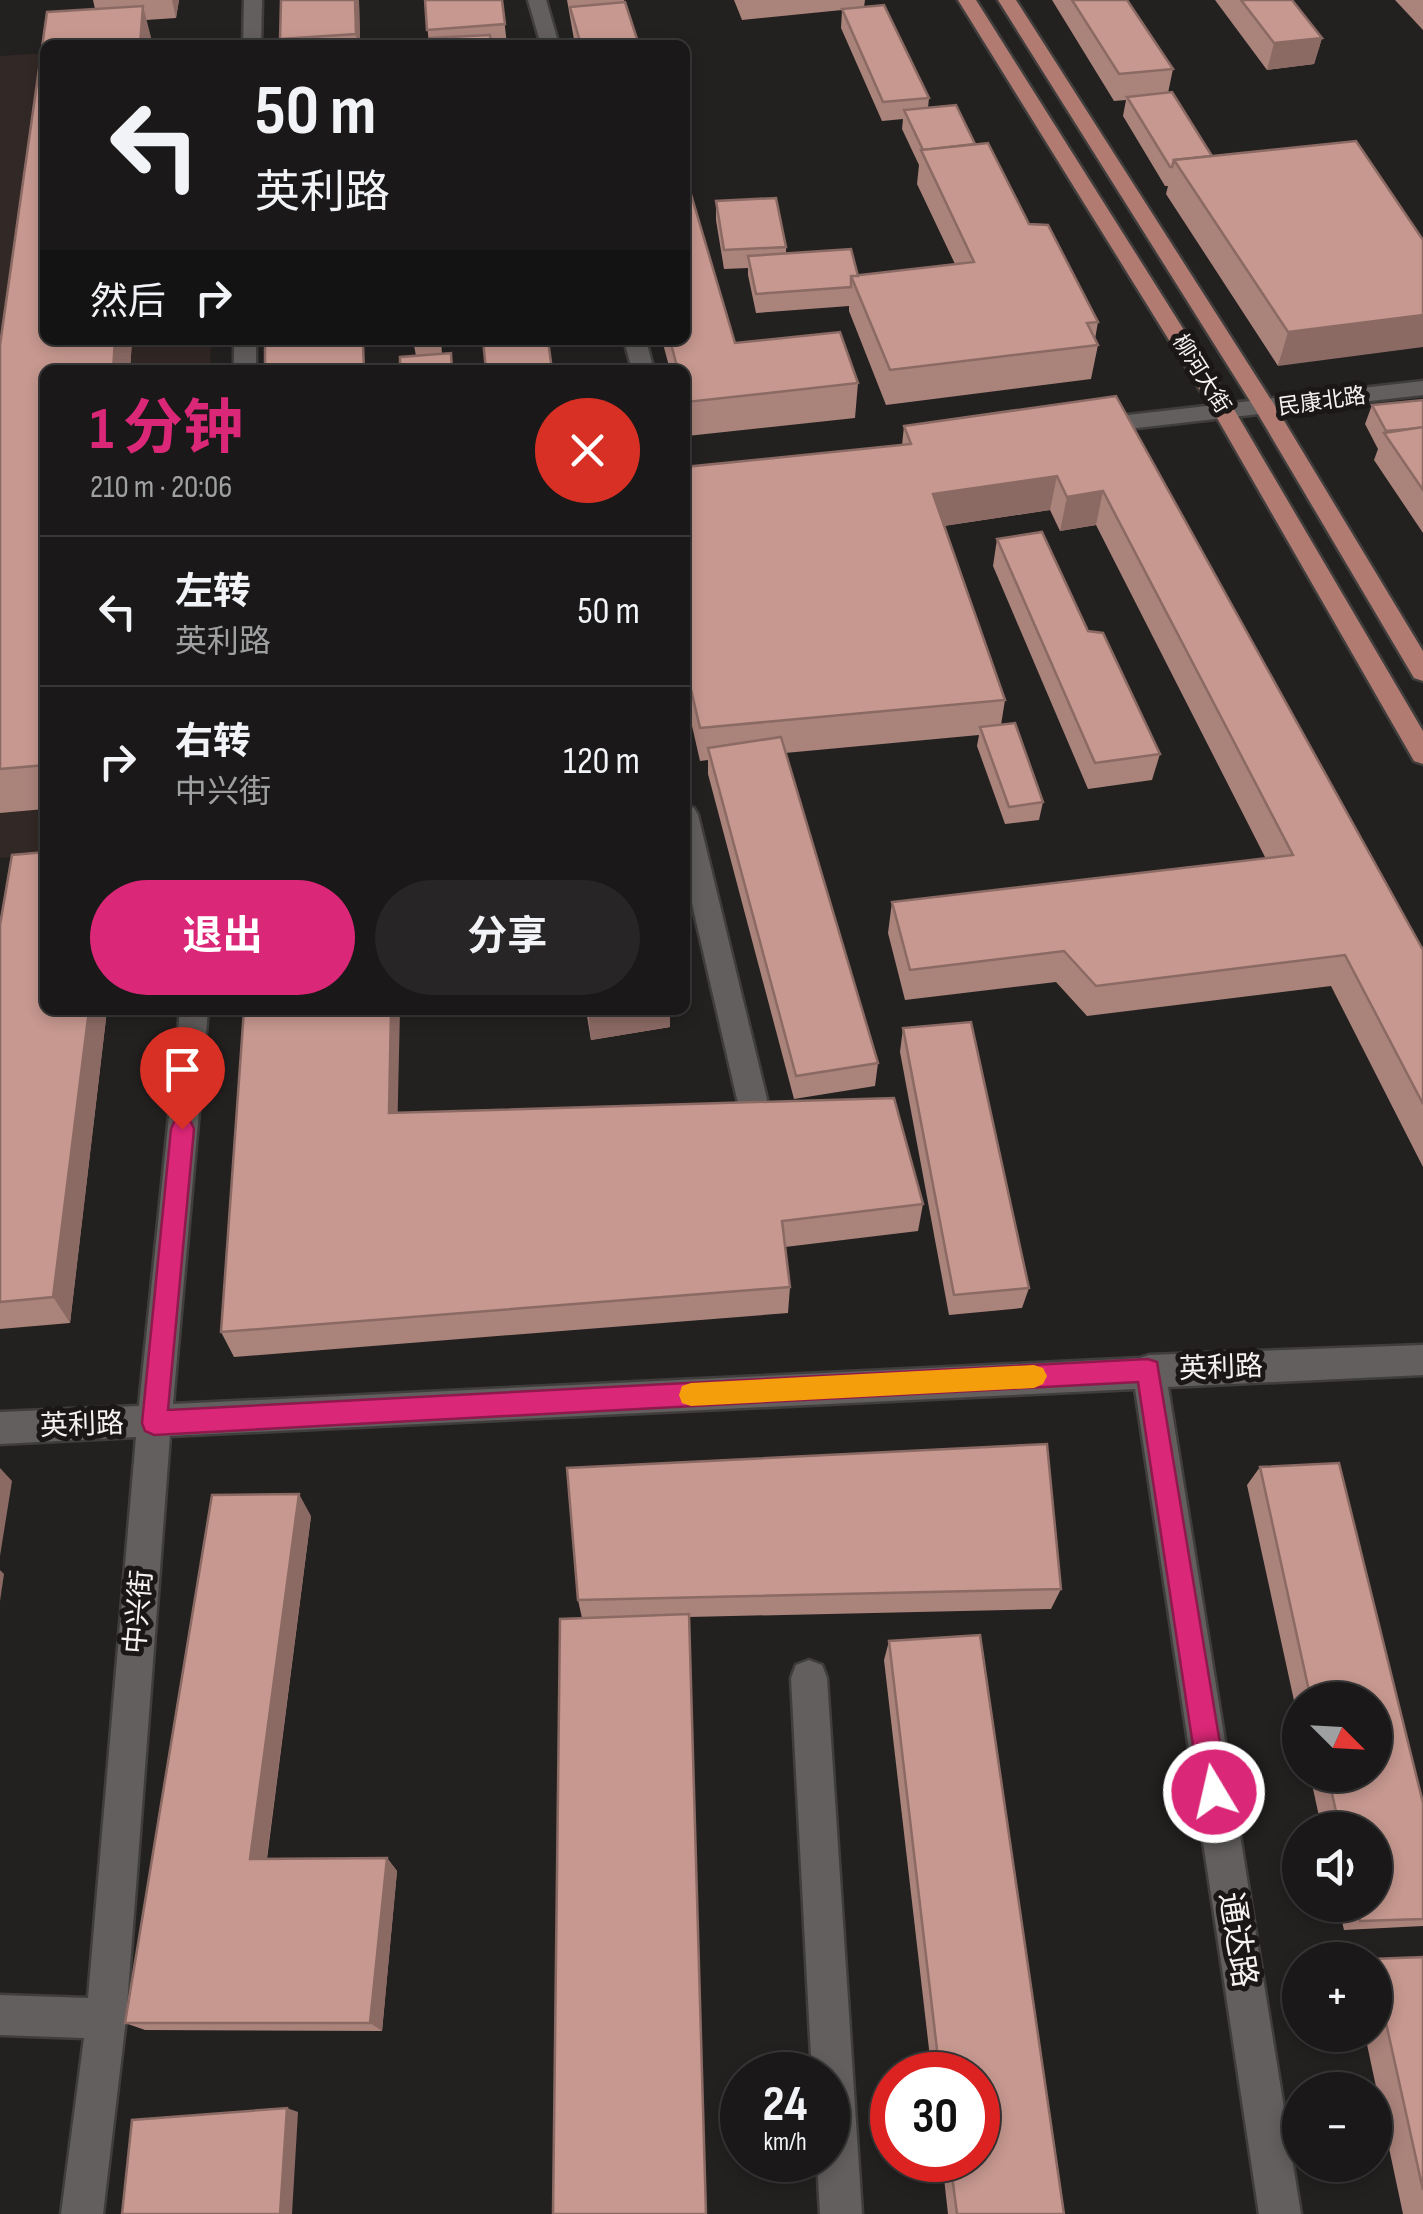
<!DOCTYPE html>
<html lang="zh">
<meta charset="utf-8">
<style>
body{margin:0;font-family:"Sofia Sans Condensed","Noto Sans SC",sans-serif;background:#272525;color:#f1f3f6;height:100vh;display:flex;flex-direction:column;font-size:38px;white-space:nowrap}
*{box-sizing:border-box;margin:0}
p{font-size:32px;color:#9fa0a2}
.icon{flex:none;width:55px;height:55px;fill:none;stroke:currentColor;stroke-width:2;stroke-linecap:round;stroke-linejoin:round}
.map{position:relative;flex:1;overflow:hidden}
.panel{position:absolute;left:40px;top:365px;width:650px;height:650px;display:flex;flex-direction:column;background:#1a1818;border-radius:15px;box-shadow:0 5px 15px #0003,0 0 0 2px #383737}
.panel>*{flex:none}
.guide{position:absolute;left:40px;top:40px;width:650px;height:305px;border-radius:15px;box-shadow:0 5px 15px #0003,0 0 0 2px #383737;background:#1a1818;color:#f1f3f6;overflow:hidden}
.needle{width:65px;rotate:114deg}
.controls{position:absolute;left:1282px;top:1682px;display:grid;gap:20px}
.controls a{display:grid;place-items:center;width:110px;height:110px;border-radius:50%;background:#1a1818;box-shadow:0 5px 15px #0003,0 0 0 2px #383737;font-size:50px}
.speed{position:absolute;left:720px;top:2052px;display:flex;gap:20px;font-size:50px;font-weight:700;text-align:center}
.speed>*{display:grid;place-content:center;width:130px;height:130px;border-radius:50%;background:#1a1818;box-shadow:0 5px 15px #0003,0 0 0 2px #383737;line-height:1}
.speed small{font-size:25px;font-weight:400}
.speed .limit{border:15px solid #d22;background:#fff;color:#111}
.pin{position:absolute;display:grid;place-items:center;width:85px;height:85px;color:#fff;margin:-102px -42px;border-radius:50% 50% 50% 0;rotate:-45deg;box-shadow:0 0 10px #0007}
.pin .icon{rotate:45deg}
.me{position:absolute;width:110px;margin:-55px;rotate:351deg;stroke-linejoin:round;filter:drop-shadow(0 0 8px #0008)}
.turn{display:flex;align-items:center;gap:35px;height:210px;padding:0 50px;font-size:45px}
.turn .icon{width:130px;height:130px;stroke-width:2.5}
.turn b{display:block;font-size:70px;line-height:85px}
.then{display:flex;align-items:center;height:95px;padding:0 50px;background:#0003;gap:20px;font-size:38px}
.round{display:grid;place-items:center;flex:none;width:105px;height:105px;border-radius:52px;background:#272525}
.summary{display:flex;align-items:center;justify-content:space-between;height:170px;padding:0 50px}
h1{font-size:60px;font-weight:700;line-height:75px;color:#db2777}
.action{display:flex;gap:20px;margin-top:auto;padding:20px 50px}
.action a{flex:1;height:115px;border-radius:60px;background:#db2777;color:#fff;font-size:40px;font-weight:700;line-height:115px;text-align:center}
.action a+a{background:#272525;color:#f1f3f6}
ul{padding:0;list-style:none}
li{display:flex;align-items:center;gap:30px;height:150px;padding:0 50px;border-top:2px solid #383737}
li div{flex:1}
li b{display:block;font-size:38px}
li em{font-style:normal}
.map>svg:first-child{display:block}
.built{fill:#322826}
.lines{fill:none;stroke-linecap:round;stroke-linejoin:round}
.minor-casing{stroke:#403d3d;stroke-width:5}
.major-casing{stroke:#403d3d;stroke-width:5}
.minor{fill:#625f5e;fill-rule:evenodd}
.major{fill:#b17b71;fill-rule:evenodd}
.wall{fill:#aa837b}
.shaded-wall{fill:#8b6a64}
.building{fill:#c6988f;stroke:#8b6a64;stroke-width:2.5}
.route{fill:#db2777;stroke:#8e194d;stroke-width:2.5}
.slow{fill:#f59e0b}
.labels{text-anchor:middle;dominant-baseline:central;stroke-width:10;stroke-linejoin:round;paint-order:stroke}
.far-street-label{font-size:22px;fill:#f5f2f2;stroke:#1a1716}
.street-label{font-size:28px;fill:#f5f2f2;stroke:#1a1716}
.near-street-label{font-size:32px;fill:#f5f2f2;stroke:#1a1716}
</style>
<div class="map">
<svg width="1423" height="2214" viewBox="0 0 1423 2214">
<rect width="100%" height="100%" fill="#232020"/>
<!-- built -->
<polygon class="built" points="45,53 45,340 211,340 210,370 45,370 45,854 0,858 0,56"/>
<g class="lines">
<!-- minor casing -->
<g class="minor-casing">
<g id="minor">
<polygon points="244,0 262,0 261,45 243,45"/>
<polygon points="528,0 546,0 559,45 541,45"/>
<rect x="234" y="340" width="22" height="30"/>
<polygon points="624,340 646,340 654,370 632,370"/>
<polygon points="1423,381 1423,395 1093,433 1082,426 1093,419"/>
<polygon points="685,805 694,808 698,815 767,1099 763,1108 752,1112 741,1108 737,1099 685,873"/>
<polygon points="180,1010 208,1010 173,1404 1140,1358 1149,1355 1423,1345 1423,1375 1168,1387 1301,2214 1259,2214 1135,1389 170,1436 126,2019 103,2214 61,2214 84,2038 0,2035 0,1995 88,1998 136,1437 0,1444 0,1412 139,1406"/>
<polygon points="809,1660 822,1665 827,1678 862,2214 820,2214 817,2160 828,2160 828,2075 812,2075 791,1678 796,1665"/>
</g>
</g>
<!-- major casing -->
<g class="major-casing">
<g id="major">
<polygon points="958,0 976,0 1235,411 1423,731 1423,764 1414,761 1213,411"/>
<polygon points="998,0 1016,0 1277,409 1423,651 1423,681 1414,678 1255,409"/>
</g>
</g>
<!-- minor -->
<use href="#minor" class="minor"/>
<!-- major -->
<use href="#major" class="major"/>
</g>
<!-- wall -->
<g class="wall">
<polygon points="93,0 179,0 176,18 146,20 45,340 132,340 130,370 45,370 45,809 0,813 0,345 95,9"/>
<polygon points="281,0 359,0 360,45 281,45"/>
<polygon points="425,0 502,0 507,45 429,45"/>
<polygon points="567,0 624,0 639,45 575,45"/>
<polygon points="734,0 865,0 864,7 929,98 928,108 975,144 1029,224 1098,322 1095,339 1098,345 1091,379 886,405 849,311 849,306 756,313 748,275 748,268 724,269 716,220 716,201 786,247 786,253 858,276 955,264 917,184 919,165 902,129 903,119 882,121 841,28 842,10 742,20"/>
<polygon points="1052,0 1127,0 1173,69 1168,93 1212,156 1356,141 1278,366 1166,194 1168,186 1165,186 1123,116 1126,100 1114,101"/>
<polygon points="1215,0 1292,0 1322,38 1314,64 1267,70"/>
<polygon points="1395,0 1423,0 1423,30"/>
<polygon points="413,340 441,340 442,354 416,356"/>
<polygon points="662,340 735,343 858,383 855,418 687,436 685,427 685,370 670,370"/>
<polygon points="1116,396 1423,950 1423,1167 1331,986 1087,1016 1056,982 905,1000 888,933 892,902 1266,859 1096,525 1060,531 1050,510 944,526 1005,700 1001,725 1043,802 1039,820 1005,824 977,746 979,735 785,753 878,1063 875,1086 794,1099 708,774 708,760 700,761 685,695 685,467 902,445 904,426"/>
<polygon points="1423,400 1423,533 1374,460 1378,449 1365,424 1372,405"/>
<polygon points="997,539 1088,631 1160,754 1152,780 1088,789 993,566"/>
<polygon points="0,925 45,1010 107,1010 70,1323 0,1329"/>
<polygon points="586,1010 670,1010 670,1027 591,1040"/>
<polygon points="903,1028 1029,1288 1022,1308 949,1315 900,1052"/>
<polygon points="398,1112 923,1204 918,1231 785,1247 790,1287 788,1313 234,1357 221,1332"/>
<polygon points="1339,1463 1423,1803 1423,1926 1344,1930 1338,1905 1375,1905 1375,1830 1322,1830 1310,1775 1375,1775 1375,1700 1300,1700 1300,1728 1247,1485 1260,1467"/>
<polygon points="311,1516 267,1859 387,1858 397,1871 382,2031 145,2030 125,2023"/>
<polygon points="1061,1589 1051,1609 689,1617 582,1618 578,1600"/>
<polygon points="889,1641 1064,2214 948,2214 942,2160 978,2160 978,2075 932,2075 884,1660"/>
<polygon points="1423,1957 1423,2214 1403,2214 1365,2035 1375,2035 1375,1960 1371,1960"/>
</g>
<!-- shaded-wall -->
<g class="shaded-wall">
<polygon points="172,0 179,0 176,18"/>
<polygon points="355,0 359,0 360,45 357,45 356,34"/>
<polygon points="143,6 153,45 140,45"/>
<polygon points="1322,38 1314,64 1267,70 1274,43"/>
<polygon points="1423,315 1423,347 1278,366 1288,332"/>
<polygon points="115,340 132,340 130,370 113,370"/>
<polygon points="1057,476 1050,510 929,528 933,494"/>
<polygon points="1103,491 1096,525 1060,531 1067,497"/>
<polygon points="89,1010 107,1010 70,1323 53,1297"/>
<polygon points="391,1010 400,1010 397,1141 389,1113"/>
<polygon points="588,1010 670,1010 670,1027 591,1040"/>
<polygon points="0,1468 12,1481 0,1556"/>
<polygon points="299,1494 311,1516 265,1871 250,1859"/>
<polygon points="0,1570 4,1574 0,1601"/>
<polygon points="387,1858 397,1871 382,2031 370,2023"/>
<polygon points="287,2108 298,2112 292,2214 280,2214"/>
</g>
<!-- building -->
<g class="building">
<polygon points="281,0 355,0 356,34 280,39"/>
<polygon points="425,0 502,0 505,24 427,30"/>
<polygon points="1072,0 1127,0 1173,69 1119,74"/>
<polygon points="1241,0 1292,0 1322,38 1274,43"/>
<polygon points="625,2 639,45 581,45 570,7"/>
<polygon points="884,5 929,98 883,102 842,9"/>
<polygon points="143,6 140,45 45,45 45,340 115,340 113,370 45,370 45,765 0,769 0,345 47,12"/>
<polygon points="490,35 491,45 431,45 430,38"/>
<polygon points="1172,92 1212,156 1174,160 1172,167 1170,167 1127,97"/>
<polygon points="956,105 975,144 923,150 904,110"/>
<polygon points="1356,141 1423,240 1423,315 1288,332 1174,160"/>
<polygon points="988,143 1029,224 1048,225 1098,322 1087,323 1098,345 890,370 851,276 974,262 921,150"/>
<polygon points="685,174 735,343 840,332 858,383 687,402 685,395 685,370 678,370 670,340 685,340"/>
<polygon points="776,198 786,247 724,250 716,201"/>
<polygon points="851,249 858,276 851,276 851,287 756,294 748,256"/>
<polygon points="265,340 340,340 340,342 363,344 364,370 265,370"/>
<polygon points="483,340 548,340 552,370 486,370"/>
<polygon points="451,353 452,370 400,370 400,357"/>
<polygon points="1116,396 1423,950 1423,1104 1345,955 1096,986 1064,951 910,970 892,902 1293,855 1103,491 1067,497 1057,476 933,494 1005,700 700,728 685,664 685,467 911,444 904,426"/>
<polygon points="1423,400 1423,427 1422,428 1386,431 1372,405"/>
<polygon points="1423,427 1423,490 1384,433"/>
<polygon points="1042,532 1088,631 1103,633 1160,754 1095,763 997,539"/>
<polygon points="1015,723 1043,802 1009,807 980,727"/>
<polygon points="781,737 878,1063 796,1076 708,748"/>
<polygon points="45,852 45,1010 89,1010 53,1297 0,1302 0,925 12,855"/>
<polygon points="244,1010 391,1010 389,1113 894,1098 923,1204 782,1221 790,1287 221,1332"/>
<polygon points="971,1022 1029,1288 954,1295 903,1028"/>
<polygon points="1047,1444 1061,1589 578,1600 567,1468"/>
<polygon points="1339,1463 1423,1803 1423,1919 1360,1921 1356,1905 1375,1905 1375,1830 1340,1830 1328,1775 1375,1775 1375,1700 1311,1700 1260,1467"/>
<polygon points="299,1494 250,1859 387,1858 370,2023 125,2023 212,1495"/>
<polygon points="689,1614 706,2214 553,2214 560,1619"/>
<polygon points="980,1635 1064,2214 957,2214 950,2160 978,2160 978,2075 940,2075 889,1641"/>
<polygon points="1423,1957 1423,2190 1375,1973 1375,1960 1372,1959"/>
<polygon points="287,2108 280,2214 122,2214 132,2120"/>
</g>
<!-- route -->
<polygon class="route" points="182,1119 191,1122 194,1129 168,1410 1148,1359 1157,1362 1228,1792 1224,1802 1214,1806 1204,1802 1200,1792 1138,1382 154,1435 145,1431 142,1423 171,1129 174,1122"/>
<!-- slow -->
<polygon class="slow" points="1034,1365 1043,1368 1047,1376 1043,1384 1034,1388 691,1406 682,1403 679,1395 682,1386 691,1383"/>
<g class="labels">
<!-- far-street labels -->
<g class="far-street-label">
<text transform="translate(1201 374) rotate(58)">柳河大街</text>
<text transform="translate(1322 402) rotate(-8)">民康北路</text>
</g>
<!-- street labels -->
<g class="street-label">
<text transform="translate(1221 1368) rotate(-2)">英利路</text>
<text transform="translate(82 1425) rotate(-2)">英利路</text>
<text transform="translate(139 1612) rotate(-85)">中兴街</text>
</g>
<!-- near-street labels -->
<g class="near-street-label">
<text transform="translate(1237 1940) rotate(81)">通达路</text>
</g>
</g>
</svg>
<div class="controls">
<a><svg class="needle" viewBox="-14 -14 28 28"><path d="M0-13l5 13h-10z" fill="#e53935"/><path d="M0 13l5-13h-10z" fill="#9fa0a2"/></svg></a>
<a><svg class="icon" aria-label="sound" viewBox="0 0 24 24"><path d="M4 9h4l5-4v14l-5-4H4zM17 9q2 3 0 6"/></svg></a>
<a>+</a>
<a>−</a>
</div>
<div class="speed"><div>24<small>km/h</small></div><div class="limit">30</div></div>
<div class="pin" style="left:182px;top:1129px;background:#d93025"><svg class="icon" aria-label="arrive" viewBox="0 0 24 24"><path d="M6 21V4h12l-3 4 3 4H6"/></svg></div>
<svg class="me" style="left:1214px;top:1792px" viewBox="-20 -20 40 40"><circle r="17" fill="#db2777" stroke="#fff" stroke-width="3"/><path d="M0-11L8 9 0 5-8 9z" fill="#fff"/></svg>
<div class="guide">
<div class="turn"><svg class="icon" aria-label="left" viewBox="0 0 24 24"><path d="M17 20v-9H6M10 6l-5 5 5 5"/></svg><div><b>50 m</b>英利路</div></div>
<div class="then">然后<svg class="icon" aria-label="right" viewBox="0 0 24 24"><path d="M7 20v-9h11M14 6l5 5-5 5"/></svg></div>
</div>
<section class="panel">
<div class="summary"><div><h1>1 分钟</h1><p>210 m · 20:06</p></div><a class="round" style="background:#d93025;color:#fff"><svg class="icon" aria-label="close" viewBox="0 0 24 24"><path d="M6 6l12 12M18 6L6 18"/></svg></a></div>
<ul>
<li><svg class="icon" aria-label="left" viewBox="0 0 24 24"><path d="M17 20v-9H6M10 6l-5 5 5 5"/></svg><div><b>左转</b><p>英利路</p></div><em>50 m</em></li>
<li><svg class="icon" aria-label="right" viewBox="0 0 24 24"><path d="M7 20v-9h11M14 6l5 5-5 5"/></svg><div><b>右转</b><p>中兴街</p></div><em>120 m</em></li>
</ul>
<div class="action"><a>退出</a><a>分享</a></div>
</section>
</div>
